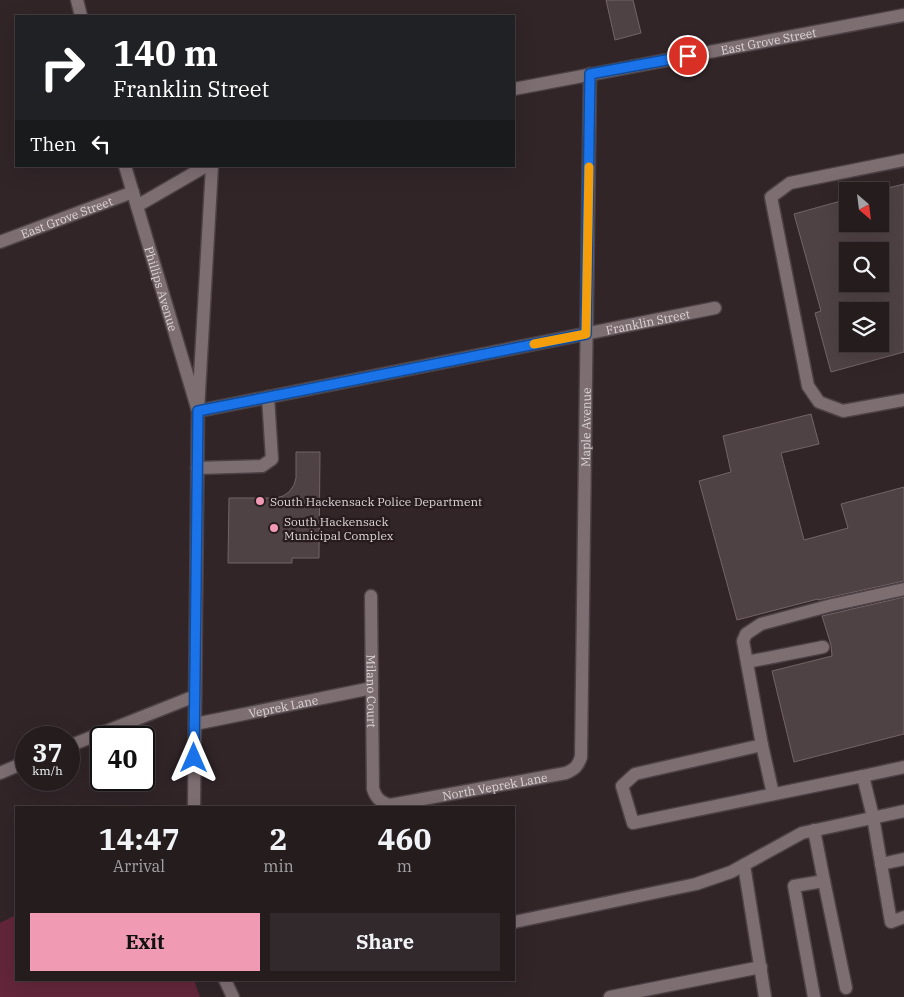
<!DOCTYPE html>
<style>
body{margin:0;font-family:"IBM Plex Serif",serif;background:#31292b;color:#f1f3f6;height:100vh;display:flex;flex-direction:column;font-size:19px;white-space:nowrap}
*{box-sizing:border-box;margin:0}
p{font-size:16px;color:#a3a1a4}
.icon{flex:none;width:28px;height:28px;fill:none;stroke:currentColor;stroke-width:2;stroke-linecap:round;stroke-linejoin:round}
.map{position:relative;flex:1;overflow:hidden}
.sheet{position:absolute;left:15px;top:806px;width:500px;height:175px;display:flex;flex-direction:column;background:#251c1e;border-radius:0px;box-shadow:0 5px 20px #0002,0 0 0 1px #423a3c}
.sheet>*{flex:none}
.guide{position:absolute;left:15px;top:15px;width:500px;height:152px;border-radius:0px;box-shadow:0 5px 20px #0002,0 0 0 1px #423a3c;background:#202124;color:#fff;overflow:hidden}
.needle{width:32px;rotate:152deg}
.buttons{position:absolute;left:839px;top:182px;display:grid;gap:10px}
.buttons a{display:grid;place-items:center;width:50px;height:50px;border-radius:0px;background:#251c1e;box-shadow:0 5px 20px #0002,0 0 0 1px #423a3c;font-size:25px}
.speed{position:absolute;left:15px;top:726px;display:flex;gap:10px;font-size:25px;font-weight:700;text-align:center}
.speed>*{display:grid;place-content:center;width:65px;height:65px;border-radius:50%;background:#251c1e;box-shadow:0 5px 20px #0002,0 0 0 1px #423a3c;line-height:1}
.speed small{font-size:12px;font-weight:400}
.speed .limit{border:2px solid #111;border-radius:8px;background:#fff;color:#111}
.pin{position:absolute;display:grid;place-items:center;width:42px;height:42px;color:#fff;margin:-21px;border:2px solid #fff;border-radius:50%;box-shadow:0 1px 5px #0007}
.me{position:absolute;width:55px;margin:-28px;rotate:0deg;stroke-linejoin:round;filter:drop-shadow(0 0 4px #0008)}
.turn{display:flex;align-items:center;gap:18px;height:105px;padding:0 15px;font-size:22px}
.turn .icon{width:65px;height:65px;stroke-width:2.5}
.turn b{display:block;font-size:35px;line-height:42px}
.then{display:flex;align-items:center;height:48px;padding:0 15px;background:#0003;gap:10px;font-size:19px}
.eta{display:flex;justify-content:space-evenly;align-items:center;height:85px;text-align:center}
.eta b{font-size:30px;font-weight:800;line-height:35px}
.primary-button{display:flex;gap:10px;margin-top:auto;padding:10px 15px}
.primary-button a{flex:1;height:58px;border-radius:0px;background:#f19ab3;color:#111;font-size:20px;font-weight:800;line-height:58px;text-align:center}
.primary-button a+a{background:#31292b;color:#f1f3f6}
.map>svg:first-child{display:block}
.green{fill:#63263b}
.building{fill:#4f4245;stroke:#736468;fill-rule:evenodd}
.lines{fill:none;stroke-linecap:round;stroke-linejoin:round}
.minor-casing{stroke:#4c4144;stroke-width:15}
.minor{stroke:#7d6e72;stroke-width:12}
.route-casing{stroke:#114b97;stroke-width:12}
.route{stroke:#1a73e8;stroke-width:9}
.slow{stroke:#f59e0b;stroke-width:9}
.poi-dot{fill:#f19ab3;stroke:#271b1e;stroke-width:2}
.labels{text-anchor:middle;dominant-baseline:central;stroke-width:4.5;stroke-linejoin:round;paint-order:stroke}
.street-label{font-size:12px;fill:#dcd4d6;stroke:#271b1e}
.poi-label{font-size:12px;fill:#dcd4d6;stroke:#271b1e;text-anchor:start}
</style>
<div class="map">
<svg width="904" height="997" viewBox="0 0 904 997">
<rect width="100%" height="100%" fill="#312528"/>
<!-- green -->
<polygon class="green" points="16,915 16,980 194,980 200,997 0,997 0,923"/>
<!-- building -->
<g class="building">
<polygon points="606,0 633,0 641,33 615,40"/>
<path d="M904,184V352L831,372L815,313L821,311L794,214L848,199V224H880V190ZM848,251H880V284H848ZM848,311H880V344H848Z"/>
<polygon points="811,414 819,444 781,453 804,540 848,528 841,504 904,487 904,581 818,600 818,599 737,620 699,481 731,472 723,436"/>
<polygon points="296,452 320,452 319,558 292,558 292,563 228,563 229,498 276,498 283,496 289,492 294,485 296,478"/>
<polygon points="904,597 904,734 794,762 772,671 832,656 831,645 822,616"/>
</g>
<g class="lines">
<!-- minor casing -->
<g class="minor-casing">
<g id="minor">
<polyline points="77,0 81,16"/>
<path id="s1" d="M514,89L904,15"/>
<polyline points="904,160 790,183 771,197 808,386 819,402 843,411 904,400"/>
<path id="s2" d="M125,166L198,411L194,808"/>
<path id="s3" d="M212,166L198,411L715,308"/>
<polyline points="137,206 206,166"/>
<path id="s4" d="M0,242L133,192"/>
<polyline points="197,468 262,466 272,459 268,397"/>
<path id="s5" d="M371,596L373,789C376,798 380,802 390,805L566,773C575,769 578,766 581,757L590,74"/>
<polyline points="747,662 823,647"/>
<path id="s6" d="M195,724L372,688"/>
<polyline points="762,745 773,794"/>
<polyline points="69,746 195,696"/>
<polyline points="904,767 863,776 873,817 891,922 904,917"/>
<polyline points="0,773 26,762"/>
<polyline points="863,776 633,823 622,786 635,774 762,745 743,641 746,634 761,624 832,605 904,589"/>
<polyline points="814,830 824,881 794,886 814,997"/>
<polyline points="881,864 904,859"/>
<polyline points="744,865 765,997"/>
<polyline points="824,881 846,988"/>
<polyline points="514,922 696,884 731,872 802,833 904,811"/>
<polyline points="225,980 233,997"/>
<polyline points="610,997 761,967"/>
</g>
</g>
<!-- minor -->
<use href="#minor" class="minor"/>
</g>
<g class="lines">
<!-- route casing -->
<g class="route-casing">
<polyline id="route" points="194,758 198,411 586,334 590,74 688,56"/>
</g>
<!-- route -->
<use href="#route" class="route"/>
<!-- slow -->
<polyline class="slow" points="534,344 586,334 589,167"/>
</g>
<!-- markers -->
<g class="poi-dot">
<circle cx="260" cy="501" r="5"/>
<circle cx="274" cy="528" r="5"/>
</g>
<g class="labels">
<!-- street labels -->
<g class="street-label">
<text stroke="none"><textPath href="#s1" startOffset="259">East Grove Street</textPath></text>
<text stroke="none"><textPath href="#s4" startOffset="71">East Grove Street</textPath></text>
<text stroke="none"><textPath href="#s2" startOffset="128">Phillips Avenue</textPath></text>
<text stroke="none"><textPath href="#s3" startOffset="704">Franklin Street</textPath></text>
<text stroke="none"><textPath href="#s5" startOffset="749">Maple Avenue</textPath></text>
<text stroke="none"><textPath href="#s5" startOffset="95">Milano Court</textPath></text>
<text stroke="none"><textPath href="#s6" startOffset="90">Veprek Lane</textPath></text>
<text stroke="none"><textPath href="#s5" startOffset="324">North Veprek Lane</textPath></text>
</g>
<!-- poi labels -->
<g class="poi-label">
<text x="270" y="501">South Hackensack Police Department</text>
<text x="284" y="521">South Hackensack<tspan x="284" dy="14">Municipal Complex</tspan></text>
</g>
</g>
</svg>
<div class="buttons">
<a><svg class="needle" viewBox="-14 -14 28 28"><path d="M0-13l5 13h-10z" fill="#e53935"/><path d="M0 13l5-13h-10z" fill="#a3a1a4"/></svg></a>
<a><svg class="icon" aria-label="search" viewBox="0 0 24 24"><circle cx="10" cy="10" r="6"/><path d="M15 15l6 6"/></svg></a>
<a><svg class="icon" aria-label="layers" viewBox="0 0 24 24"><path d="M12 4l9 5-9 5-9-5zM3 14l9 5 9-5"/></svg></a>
</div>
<div class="speed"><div>37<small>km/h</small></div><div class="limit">40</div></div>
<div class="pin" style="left:688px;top:56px;background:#d93025"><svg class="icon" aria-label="arrive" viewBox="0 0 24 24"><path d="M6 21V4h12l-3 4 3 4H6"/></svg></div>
<svg class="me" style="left:194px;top:758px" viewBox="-20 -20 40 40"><path d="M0-17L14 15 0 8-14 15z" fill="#1a73e8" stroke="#fff" stroke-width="4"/></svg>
<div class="guide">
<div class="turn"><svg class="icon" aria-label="right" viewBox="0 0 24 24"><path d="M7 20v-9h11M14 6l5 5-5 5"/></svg><div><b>140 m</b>Franklin Street</div></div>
<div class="then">Then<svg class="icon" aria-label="left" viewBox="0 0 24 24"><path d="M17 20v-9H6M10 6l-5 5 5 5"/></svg></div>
</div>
<section class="sheet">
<div class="eta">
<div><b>14:47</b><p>Arrival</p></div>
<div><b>2</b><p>min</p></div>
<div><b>460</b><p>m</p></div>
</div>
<div class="primary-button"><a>Exit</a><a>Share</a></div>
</section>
</div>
